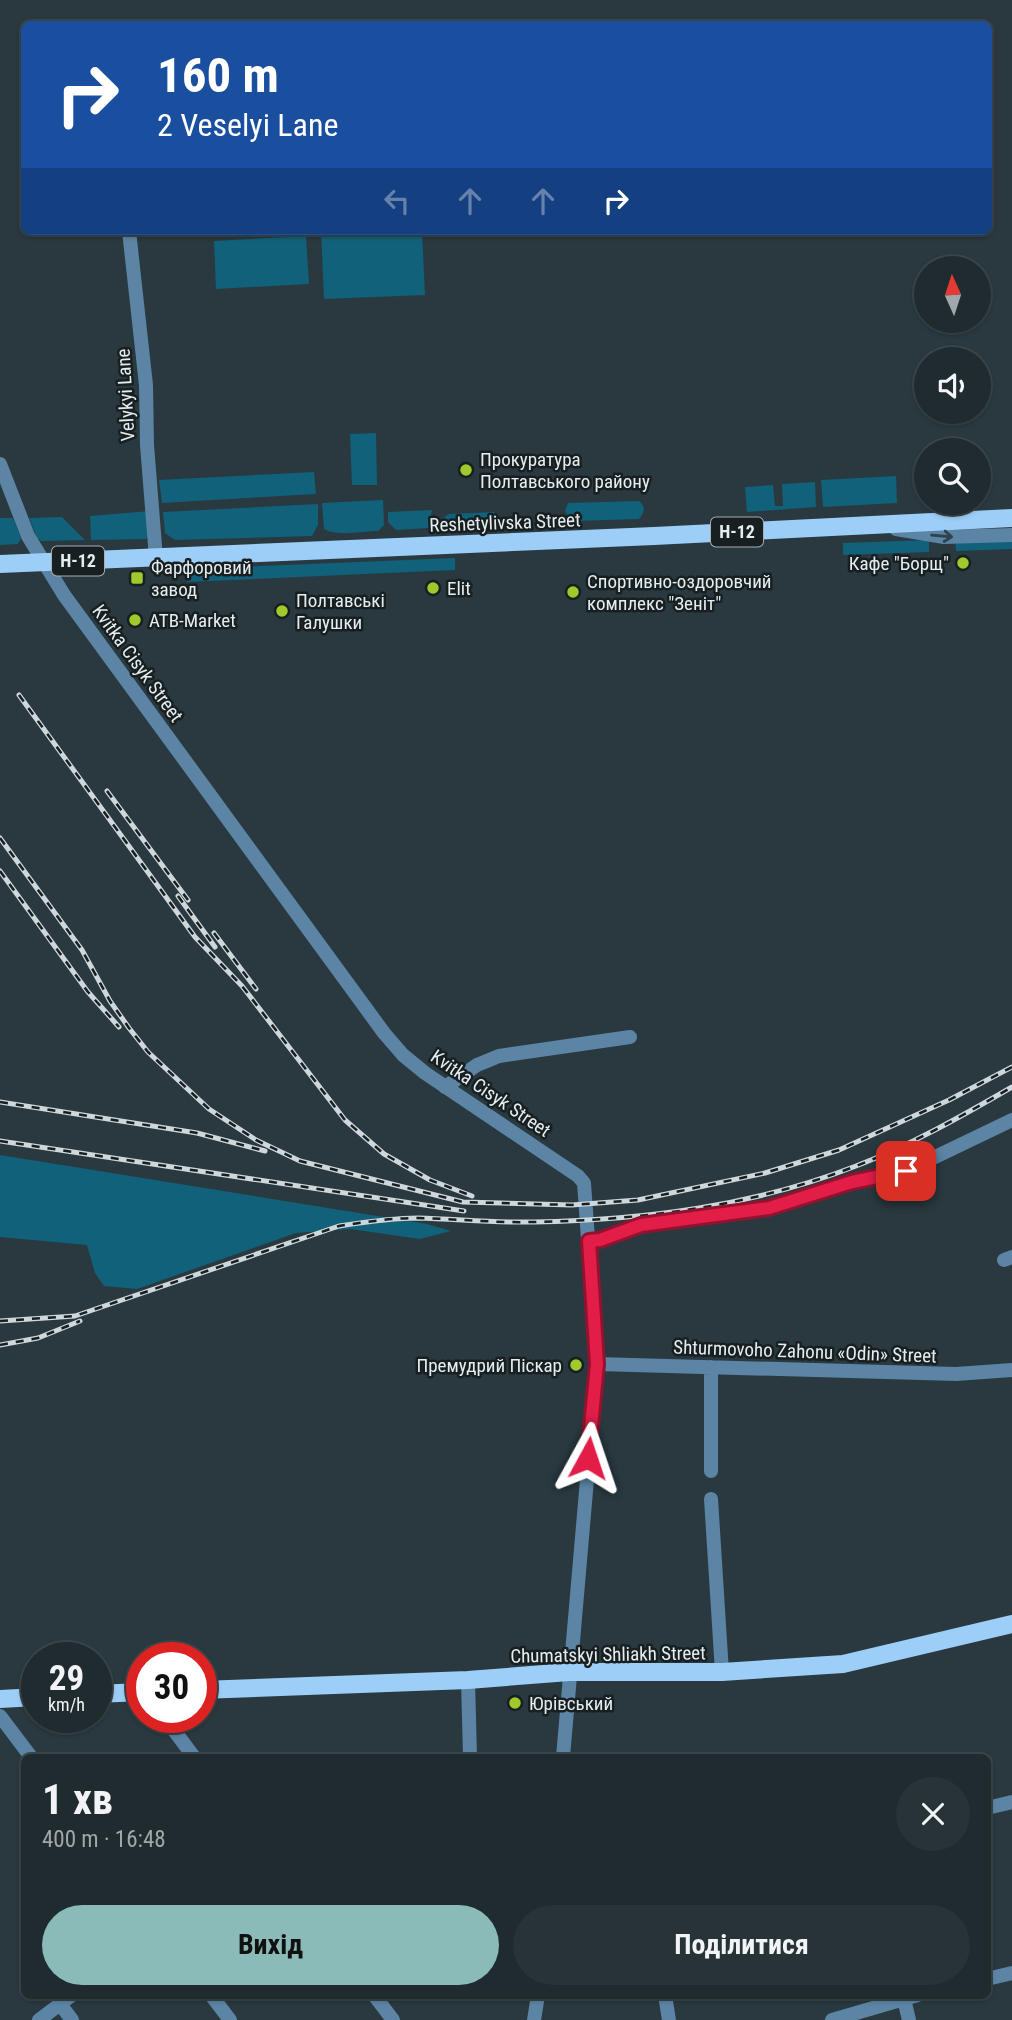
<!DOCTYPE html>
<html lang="uk">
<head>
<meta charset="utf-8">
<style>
	:root { --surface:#1f2b2f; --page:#273337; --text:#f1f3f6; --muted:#a1a7aa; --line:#3c474b; --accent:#8bbbb9 }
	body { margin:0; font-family:"Roboto Condensed",sans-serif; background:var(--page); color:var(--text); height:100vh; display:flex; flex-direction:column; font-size:26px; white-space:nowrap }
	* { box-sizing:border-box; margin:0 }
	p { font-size:23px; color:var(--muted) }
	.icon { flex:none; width:38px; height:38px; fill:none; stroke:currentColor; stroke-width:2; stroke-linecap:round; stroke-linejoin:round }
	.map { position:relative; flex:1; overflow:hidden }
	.side { position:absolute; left:21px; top:1754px; width:970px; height:245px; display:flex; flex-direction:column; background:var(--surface); border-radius:10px; box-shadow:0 2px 5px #0004,0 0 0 2px var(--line) }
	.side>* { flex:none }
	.top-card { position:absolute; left:21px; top:21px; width:971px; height:214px; border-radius:10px; box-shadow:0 2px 5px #0004,0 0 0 2px var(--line); background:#1a4fa0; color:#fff; overflow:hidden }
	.needle { width:46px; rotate:357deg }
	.buttons { position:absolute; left:914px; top:256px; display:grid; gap:14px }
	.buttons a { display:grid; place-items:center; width:77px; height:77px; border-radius:50%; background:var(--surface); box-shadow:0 2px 5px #0004,0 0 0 2px var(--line); font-size:35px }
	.speed { position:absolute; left:21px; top:1642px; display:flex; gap:14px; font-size:35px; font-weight:700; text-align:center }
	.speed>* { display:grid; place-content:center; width:91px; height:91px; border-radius:50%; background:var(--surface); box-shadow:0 2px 5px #0004,0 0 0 2px var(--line); line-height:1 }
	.speed small { font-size:18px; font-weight:400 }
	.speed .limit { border:10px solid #d22; background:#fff; color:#111 }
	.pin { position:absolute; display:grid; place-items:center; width:60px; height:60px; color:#fff; margin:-30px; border-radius:14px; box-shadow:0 4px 10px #0006 }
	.me { position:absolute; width:77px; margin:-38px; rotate:5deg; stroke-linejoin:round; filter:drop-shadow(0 0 5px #0008) }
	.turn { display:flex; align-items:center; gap:24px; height:147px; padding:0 21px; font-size:32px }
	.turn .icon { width:91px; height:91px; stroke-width:2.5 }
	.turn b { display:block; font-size:49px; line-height:60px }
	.lanes { display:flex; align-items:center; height:66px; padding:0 21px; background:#0003; justify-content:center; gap:35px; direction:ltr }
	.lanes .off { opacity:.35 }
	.round { display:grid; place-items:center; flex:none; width:74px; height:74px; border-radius:37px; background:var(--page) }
	.summary { display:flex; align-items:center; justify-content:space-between; height:119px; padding:0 21px }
	h1 { font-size:42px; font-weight:700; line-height:52px }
	.cta { display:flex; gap:14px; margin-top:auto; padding:14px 21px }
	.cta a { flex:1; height:80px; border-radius:42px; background:var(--accent); color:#111; font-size:28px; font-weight:700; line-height:80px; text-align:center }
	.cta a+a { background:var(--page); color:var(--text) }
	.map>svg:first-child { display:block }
	.green { fill:#106179 }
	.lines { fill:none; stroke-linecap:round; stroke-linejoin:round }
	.minor { stroke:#5b84a5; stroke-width:14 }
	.major { stroke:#9dcef7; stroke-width:18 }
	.rail-casing { stroke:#ced8dc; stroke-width:5 }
	.rail { stroke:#181f21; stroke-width:2.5; stroke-dasharray:8; stroke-linecap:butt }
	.oneway { stroke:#2f424f }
	.route-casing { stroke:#92132f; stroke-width:18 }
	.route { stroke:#e11d48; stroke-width:12 }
	.poi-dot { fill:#a0c92b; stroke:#181f21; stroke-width:2.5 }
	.labels { text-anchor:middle; stroke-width:5; stroke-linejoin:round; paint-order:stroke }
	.shield { fill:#181f21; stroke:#a7afb3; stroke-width:2 }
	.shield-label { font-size:18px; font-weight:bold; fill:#e4edf1 }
	.street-label { font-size:19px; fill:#e4edf1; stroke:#181f21 }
	.poi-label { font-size:19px; fill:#e4edf1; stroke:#181f21; text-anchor:start }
</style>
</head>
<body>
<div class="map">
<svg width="1012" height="2020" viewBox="0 0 1012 2020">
	<rect width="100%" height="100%" fill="#29393f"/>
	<path class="green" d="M321,231H422L425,295L324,299Z
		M306,236L309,284L216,289L214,241Z
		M376,433L377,485H352L350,434Z
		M314,472L316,494L162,503L159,480Z
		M896,476L897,503L823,507L821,480Z
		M815,482L816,507L747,512L745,487L773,485L775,506H783L782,484Z
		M383,500L384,525L378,531C362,531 338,537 324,529L322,503Z
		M639,501C646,507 645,512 639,519L576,521L571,520L565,511L568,503Z
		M318,504V525L312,536L175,540L165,533L163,512Z
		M432,510L429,528L396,530L388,522V512Z
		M150,511V535L146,539L91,540L90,516Z
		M494,512L499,518L497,524L493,526L449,528L443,518L449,514Z
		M62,517L85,540L41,541L37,538L29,518Z
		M0,518H13L21,538L18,544L0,545Z
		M1012,538V549L956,551L955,540Z
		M929,540V552L843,555V543Z
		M455,558V570L187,582L186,569Z
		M0,1155L427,1224L451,1231L420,1239L350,1229L296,1233L137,1289L104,1286L95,1273L87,1245L0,1237Z"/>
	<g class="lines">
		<path class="minor" d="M129,231L146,385L147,445L156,558
			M0,464L28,536L64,595L384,1033L403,1055L425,1073L578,1176L584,1183L597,1364L563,1757
			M896,529L944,537L1012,535
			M445,1087L477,1065L499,1056L630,1037
			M589,1241L600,1240L641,1225L769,1208L852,1182L906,1171L1012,1120
			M1004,1260L1012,1257
			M597,1364L956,1374L1012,1370
			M711,1471V1367
			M711,1499L722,1672
			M468,1680L470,1757
			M0,1716L31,1757
			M164,1717L194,1757
			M987,1808L1012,1802
			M987,1979L1012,1973
			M211,1995L230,2020
			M374,1995L393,2020
			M665,1995L669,2020
			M903,1995L909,2020
			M60,2004L72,2020
			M39,2020L72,1995
			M534,2020L538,1995
			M832,2020L918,1995"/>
		<path class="major" d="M0,564L654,536L1012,518
			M201,1690L468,1680L569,1672H722L843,1664L1012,1624
			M96,1694L142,1692
			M0,1699L37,1697"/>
		<defs>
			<path id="rail" d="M19,695L195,937L242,986L345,1120L384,1154L430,1180L472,1196
				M107,791L188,900
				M0,838L82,950L110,1001L129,1028L148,1052L209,1109L256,1140L300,1161L463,1202L572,1205L638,1200L765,1173L839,1150L949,1100L1012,1067
				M0,871L88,992L119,1027
				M178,896L215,947
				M214,933L256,989
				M0,1102L197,1133L265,1151
				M0,1141L464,1211
				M0,1321L75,1316L339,1226C365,1222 391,1218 418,1218C457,1219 496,1223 534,1222C644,1220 753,1206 856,1166C911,1145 962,1116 1012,1087
				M0,1345L38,1338L80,1321"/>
		</defs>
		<use href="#rail" class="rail-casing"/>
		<use href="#rail" class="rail"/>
	</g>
	<defs><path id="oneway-shaft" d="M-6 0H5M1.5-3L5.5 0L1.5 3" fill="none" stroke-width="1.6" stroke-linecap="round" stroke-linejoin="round" transform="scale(1.75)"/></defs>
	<use class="oneway" href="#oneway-shaft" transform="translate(942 536) rotate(5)"/>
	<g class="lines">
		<defs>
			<path id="route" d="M588,1458L597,1364L589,1241L600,1240L641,1225L769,1208L852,1182L906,1171"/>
		</defs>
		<use href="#route" class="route-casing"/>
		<use href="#route" class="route"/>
	</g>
	<g class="poi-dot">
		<circle cx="466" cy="470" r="7"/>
		<circle cx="963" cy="563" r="7"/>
		<rect x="130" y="571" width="14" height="14" rx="3.5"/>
		<circle cx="433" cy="588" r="7"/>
		<circle cx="573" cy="592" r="7"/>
		<circle cx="282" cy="611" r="7"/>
		<circle cx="135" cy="620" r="7"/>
		<circle cx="576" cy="1365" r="7"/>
		<circle cx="515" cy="1703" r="7"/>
	</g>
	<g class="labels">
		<g class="shield">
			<rect x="711" y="517.5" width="52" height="29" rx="5"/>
			<rect x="52" y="546.5" width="52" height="29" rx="5"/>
		</g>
		<g class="shield-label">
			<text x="737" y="538">Н-12</text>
			<text x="78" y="567">Н-12</text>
		</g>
		<g class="street-label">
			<text transform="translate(125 395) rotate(-93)" y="7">Velykyi Lane</text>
			<text transform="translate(505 522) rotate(-2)" y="7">Reshetylivska Street</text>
			<text transform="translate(138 663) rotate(54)" y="7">Kvitka Cisyk Street</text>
			<text transform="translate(491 1093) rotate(34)" y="7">Kvitka Cisyk Street</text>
			<text transform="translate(805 1351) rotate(2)" y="7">Shturmovoho Zahonu «Odin» Street</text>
			<text transform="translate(608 1654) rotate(-1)" y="7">Chumatskyi Shliakh Street</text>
		</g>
		<g class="poi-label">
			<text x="480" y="466">Прокуратура<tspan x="480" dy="22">Полтавського району</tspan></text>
			<text x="949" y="570" text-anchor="end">Кафе "Борщ"</text>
			<text x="151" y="574">Фарфоровий<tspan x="151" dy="22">завод</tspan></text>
			<text x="587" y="588">Спортивно-оздоровчий<tspan x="587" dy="22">комплекс "Зеніт"</tspan></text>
			<text x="447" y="595">Elit</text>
			<text x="296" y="607">Полтавські<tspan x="296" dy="22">Галушки</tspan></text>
			<text x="149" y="627">ATB-Market</text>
			<text x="562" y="1372" text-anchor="end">Премудрий Піскар</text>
			<text x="529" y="1710">Юрівський</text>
		</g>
	</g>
</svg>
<div class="buttons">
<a><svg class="needle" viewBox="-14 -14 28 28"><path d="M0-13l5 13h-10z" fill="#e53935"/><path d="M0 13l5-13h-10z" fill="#a1a7aa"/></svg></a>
<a><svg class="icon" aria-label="sound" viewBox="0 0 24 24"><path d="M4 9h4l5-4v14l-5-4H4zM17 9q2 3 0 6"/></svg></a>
<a><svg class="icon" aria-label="search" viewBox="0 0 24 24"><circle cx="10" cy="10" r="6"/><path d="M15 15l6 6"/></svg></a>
</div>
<div class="speed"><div>29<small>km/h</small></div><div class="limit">30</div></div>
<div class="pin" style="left:906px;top:1171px;background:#d93025"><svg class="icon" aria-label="arrive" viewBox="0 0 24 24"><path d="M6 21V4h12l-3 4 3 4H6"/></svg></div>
<svg class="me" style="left:588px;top:1458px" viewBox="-20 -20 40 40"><path d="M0-17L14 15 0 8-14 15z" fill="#e11d48" stroke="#fff" stroke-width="4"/></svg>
<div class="top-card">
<div class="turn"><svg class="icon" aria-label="right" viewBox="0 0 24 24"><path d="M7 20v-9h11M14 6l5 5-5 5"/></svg><div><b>160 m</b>2 Veselyi Lane</div></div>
<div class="lanes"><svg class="icon off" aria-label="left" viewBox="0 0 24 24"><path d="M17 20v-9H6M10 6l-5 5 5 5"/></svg><svg class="icon off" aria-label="ahead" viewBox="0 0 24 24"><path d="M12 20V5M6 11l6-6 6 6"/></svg><svg class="icon off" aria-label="ahead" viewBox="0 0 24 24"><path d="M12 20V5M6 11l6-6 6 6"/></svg><svg class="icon" aria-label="right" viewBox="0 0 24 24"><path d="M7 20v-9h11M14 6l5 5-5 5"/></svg></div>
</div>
<section class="side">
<div class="summary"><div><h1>1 хв</h1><p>400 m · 16:48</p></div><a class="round"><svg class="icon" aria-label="close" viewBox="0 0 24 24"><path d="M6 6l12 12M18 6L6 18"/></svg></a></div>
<div class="cta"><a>Вихід</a><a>Поділитися</a></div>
</section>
</div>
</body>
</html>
